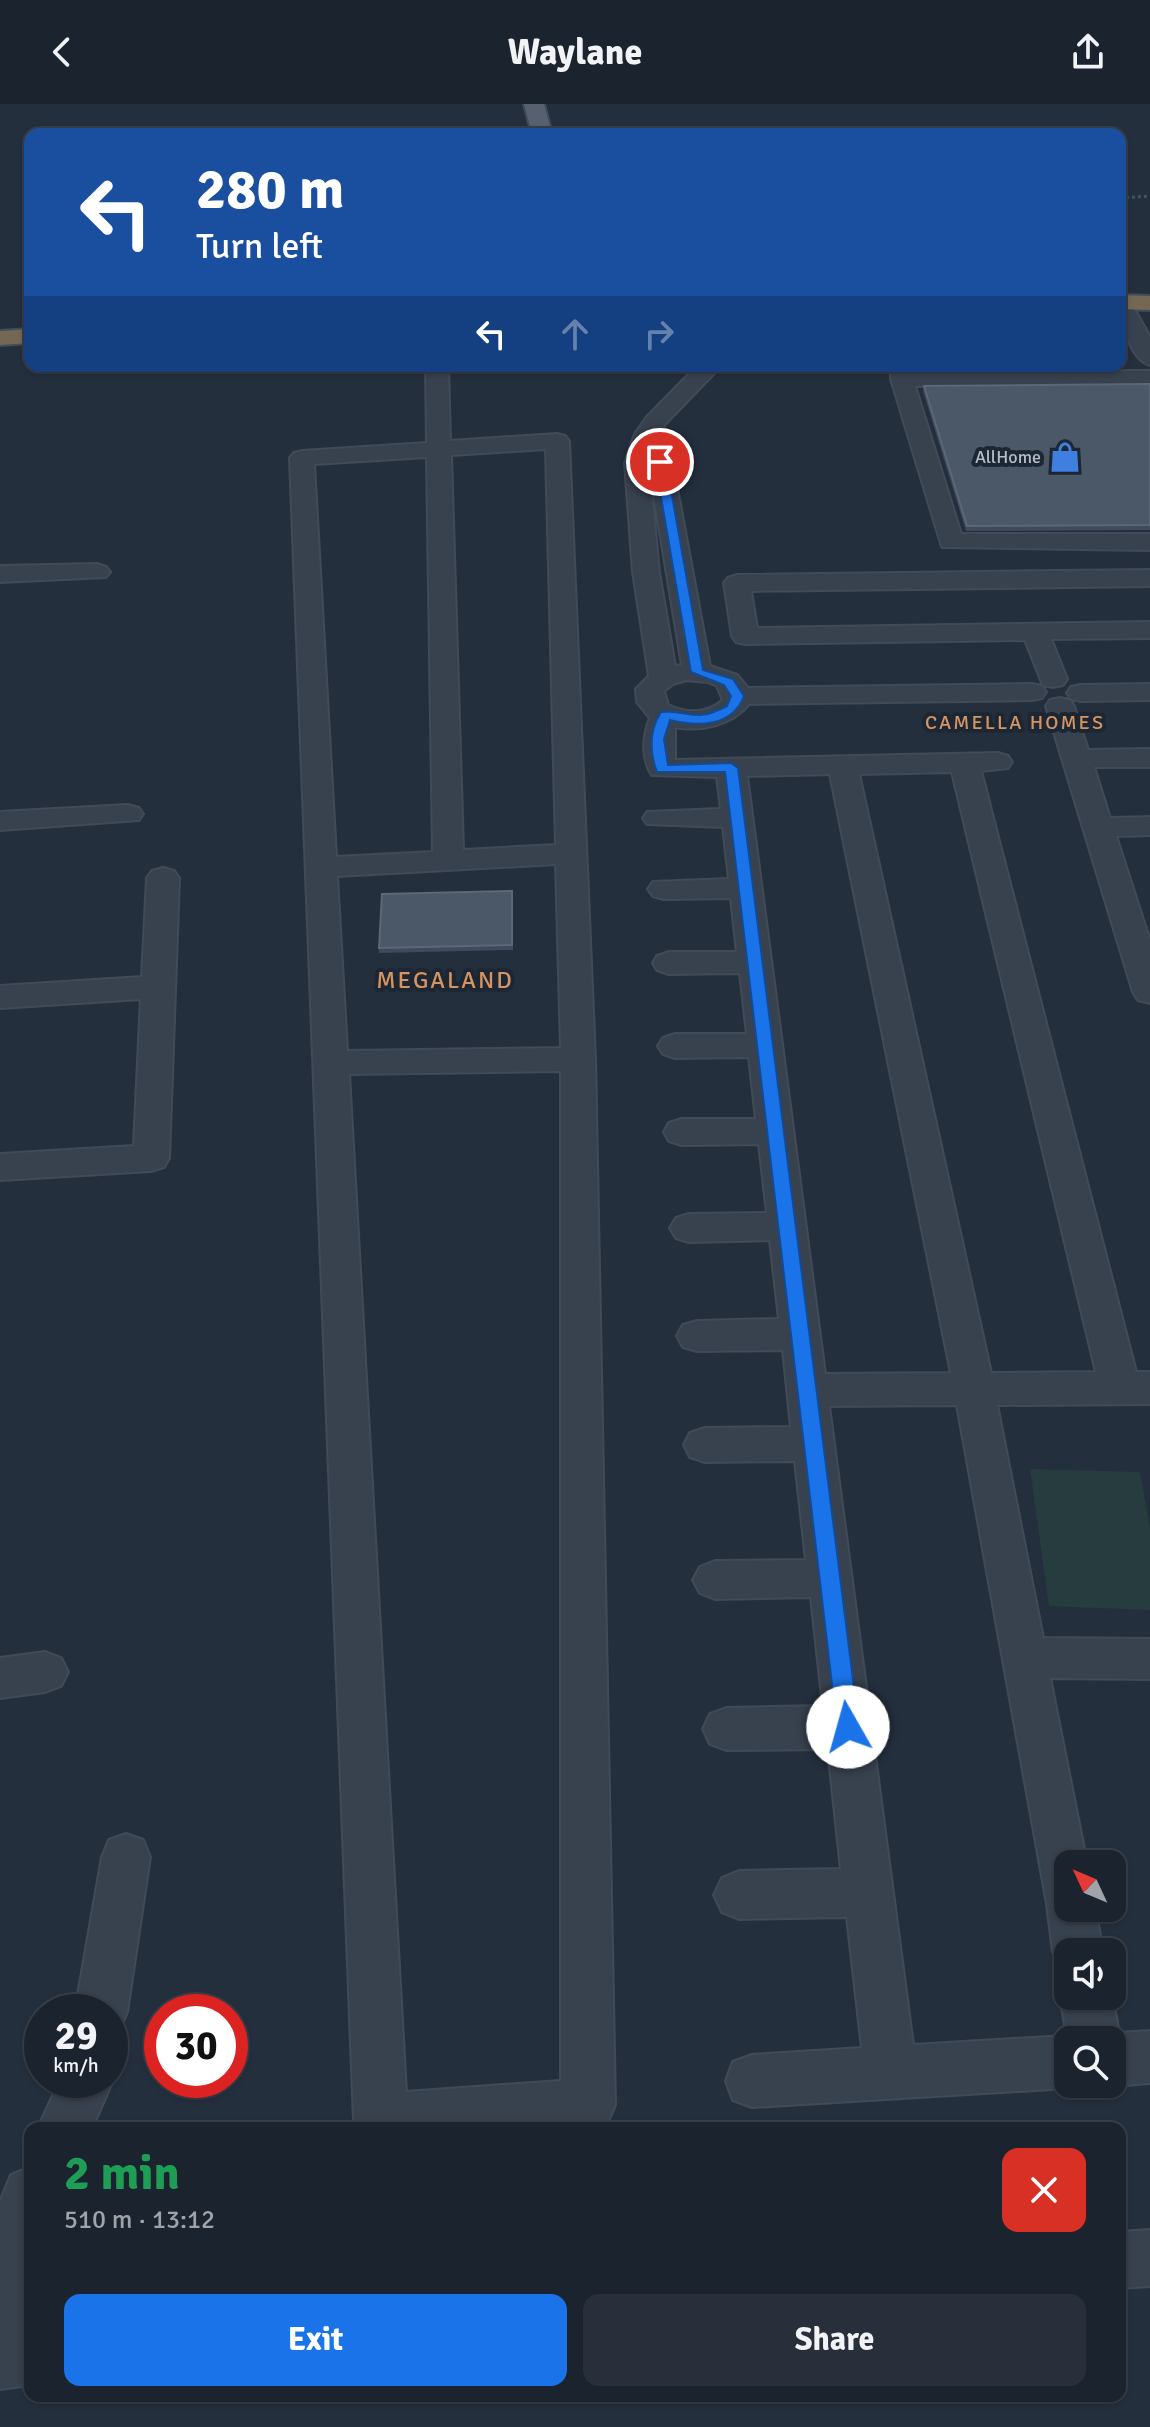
<!DOCTYPE html>
<html lang="en">
<head>
<meta charset="utf-8">
<style>
	:root { --surface:#1b232e; --page:#282f3a; --text:#f1f3f6; --muted:#a0a4aa; --line:#39404a; --accent:#1a73e8 }
	body { margin:0; font-family:Signika,sans-serif; background:var(--page); color:var(--text); height:100vh; display:flex; flex-direction:column; font-size:30px; white-space:nowrap }
	* { box-sizing:border-box; margin:0 }
	p { font-size:26px; color:var(--muted) }
	.icon { flex:none; width:44px; height:44px; fill:none; stroke:currentColor; stroke-width:2; stroke-linecap:round; stroke-linejoin:round }
	.map { position:relative; flex:1; overflow:hidden }
	.panel { position:absolute; left:24px; top:2018px; width:1102px; height:280px; display:flex; flex-direction:column; background:var(--surface); border-radius:16px; box-shadow:0 2px 6px #0004,0 0 0 2px var(--line) }
	.panel>* { flex:none }
	.guide { position:absolute; left:24px; top:24px; width:1102px; height:244px; border-radius:16px; box-shadow:0 2px 6px #0004,0 0 0 2px var(--line); background:#1a4fa0; color:#fff; overflow:hidden }
	.needle { width:52px; rotate:314deg }
	.buttons { position:absolute; left:1054px; top:1746px; display:grid; gap:16px }
	.buttons a { display:grid; place-items:center; width:72px; height:72px; border-radius:16px; background:var(--surface); box-shadow:0 2px 6px #0004,0 0 0 2px var(--line); font-size:40px }
	.speed { position:absolute; left:24px; top:1890px; display:flex; gap:16px; font-size:40px; font-weight:700; text-align:center }
	.speed>* { display:grid; place-content:center; width:104px; height:104px; border-radius:50%; background:var(--surface); box-shadow:0 2px 6px #0004,0 0 0 2px var(--line); line-height:1 }
	.speed small { font-size:20px; font-weight:400 }
	.speed .limit { border:12px solid #d22; background:#fff; color:#111 }
	.pin { position:absolute; display:grid; place-items:center; width:68px; height:68px; color:#fff; margin:-34px; border:4px solid #fff; border-radius:50%; box-shadow:0 2px 8px #0007 }
	.me { position:absolute; width:88px; margin:-44px; rotate:353deg; stroke-linejoin:round; filter:drop-shadow(0 0 6px #0008) }
	.turn { display:flex; align-items:center; gap:28px; height:168px; padding:0 40px; font-size:36px }
	.turn .icon { width:104px; height:104px; stroke-width:2.5 }
	.turn b { display:block; font-size:56px; line-height:68px }
	.lanes { display:flex; align-items:center; height:76px; padding:0 40px; background:#0003; justify-content:center; gap:40px; direction:ltr }
	.lanes .off { opacity:.35 }
	.round { display:grid; place-items:center; flex:none; width:84px; height:84px; border-radius:16px; background:var(--page) }
	.overview { display:flex; align-items:center; justify-content:space-between; height:136px; padding:0 40px }
	h1 { font-size:48px; font-weight:700; line-height:60px; color:#1e9e55 }
	.cta { display:flex; gap:16px; margin-top:auto; padding:16px 40px }
	.cta a { flex:1; height:92px; border-radius:16px; background:var(--accent); color:#fff; font-size:32px; font-weight:700; line-height:92px; text-align:center }
	.cta a+a { background:var(--page); color:var(--text) }
	header { display:flex; justify-content:space-between; align-items:center; height:104px; padding:0 40px; background:var(--surface); font-size:36px; font-weight:700 }
	.map>svg:first-child { display:block }
	.green { fill:#263c3f }
	.lines { fill:none; stroke-linecap:round; stroke-linejoin:round }
	.minor-casing { stroke:#414a57; stroke-width:4 }
	.major-casing { stroke:#414a57; stroke-width:4 }
	.highway-casing { stroke:#434c59; stroke-width:4 }
	.path { stroke:#3f5557; stroke-width:3; stroke-dasharray:3 3; stroke-linecap:butt }
	.minor { fill:#38414e; fill-rule:evenodd }
	.major { fill:#56606e; fill-rule:evenodd }
	.highway { fill:#746855; fill-rule:evenodd }
	.wall { fill:#3f4b5c }
	.building { fill:#4b5868; stroke:#5c6777; stroke-width:2 }
	.route { fill:#1a73e8; stroke:#114b97; stroke-width:2 }
	.labels { text-anchor:middle; stroke-width:8; stroke-linejoin:round; paint-order:stroke }
	.far-poi-label { font-size:18px; fill:#b4bcc9; stroke:#1d2633; text-anchor:end }
	.far-neighbourhood-label { font-size:20px; letter-spacing:2px; fill:#d59563; stroke:#1d2633 }
	.neighbourhood-label { font-size:24px; letter-spacing:2px; fill:#d59563; stroke:#1d2633 }
</style>
</head>
<body>
<header><svg class="icon" aria-label="back" viewBox="0 0 24 24"><path d="M15 5l-7 7 7 7"/></svg>Waylane<svg class="icon" aria-label="share" viewBox="0 0 24 24"><path d="M12 15V3M7 8l5-5 5 5M5 13v7h14v-7"/></svg></header>
<div class="map">
<svg width="1150" height="2323" viewBox="0 0 1150 2323">
	<rect width="100%" height="100%" fill="#242f3e"/>
	<path class="green" d="M1030,1365L1140,1368L1150,1424V1506L1049,1502Z"/>
	<g class="lines">
		<defs>
			<path id="minor" d="M1120,192L1128,194L1150,233V261C1128,255 1120,211 1120,192Z
				M426,262H448L450,337L557,330L565,332L569,337L595,955L615,2001L607,2020L597,2024H357L354,2017L290,354L294,349L302,347L427,339ZM546,345L556,741L463,746L451,351ZM427,353L433,748L336,753L314,360ZM556,760L561,944L347,947L337,772ZM561,967V1977L406,1988L349,970Z
				M697,262H721L664,321L650,355L660,350L668,352L672,357L710,562L737,571L748,584L1032,580L1042,582L1046,588L1042,594L1032,596L749,600C732,621 701,628 675,623V656L998,649L1008,652L1012,658L1008,664L981,667L1136,1268H1150V1300L997,1301L1043,1534L1150,1535V1575L1050,1574L1087,1760H1068V1804H1095L1103,1848H1068V1869L1060,1866L1053,1848L1047,1800L957,1301L829,1302L913,1941L1067,1932L1060,1892L1068,1874V1892H1112L1119,1929L1150,1927V1979L1112,1982L1107,1980H1112V1936H1068V1980H1078L1068,1984L752,2003L733,1996L726,1977L733,1958L752,1951L862,1944L847,1813L739,1815L722,1808L714,1791L722,1774L739,1767L841,1765L828,1645L726,1646L710,1640L703,1625L710,1610L726,1604L823,1602L811,1493L715,1495L700,1489L693,1476L700,1463L715,1457L806,1456L795,1357L705,1358L690,1353L684,1341L690,1329L705,1324L791,1323L783,1246L697,1247L683,1243L677,1232L683,1221L697,1217L779,1215L770,1136L689,1138L676,1134L670,1124L676,1114L689,1110L767,1109L759,1040L682,1041L669,1037L664,1028L669,1019L682,1015H756L749,953L675,954L663,950L658,942L663,934L675,930H747L740,869L669,870L657,866L653,859L657,852L669,848H737L731,794L664,795L653,792L648,785L653,778L729,775L723,723L647,720L643,714L647,708L721,705L717,673L652,671C641,655 643,631 650,614L637,598L636,585L649,572L633,468L625,359L635,330L647,313ZM649,362L682,561L675,562L659,468ZM686,576L708,578L717,582L723,596C707,610 687,610 668,601L664,587L673,580ZM952,668L1096,1268L991,1269L859,670ZM830,670L951,1269L825,1270L747,672Z
				M891,262H913V268L1150,267V281L915,282L961,430H1150V446L942,443L891,275Z
				M97,460L106,463L110,468L106,473L0,478V462Z
				M1150,466V482L751,487L757,524L1150,518V534L1051,535L1067,575L1063,581L1053,583L1043,581L1025,536L745,540L736,538L732,532L724,479L728,474L737,471Z
				M1150,580V596L1081,597L1071,595L1067,589L1071,583L1081,581Z
				M1060,594L1070,596L1074,602L1088,646L1150,645V663H1094L1110,714L1150,713V731L1116,732L1150,837V899L1138,896L1133,888L1046,602L1050,596Z
				M128,701L139,704L143,710L139,716L0,726V708Z
				M163,764L174,767L179,774L169,1054L164,1063L151,1067L0,1076V1050L134,1042L141,895L0,904V882L142,873L147,774L152,767Z
				M45,1548L61,1554L68,1568L61,1582L45,1588L0,1594V1554Z
				M126,1730L143,1736L150,1753L127,1908L119,1926L110,1930V1908H75L102,1753L109,1736Z
				M110,1968L113,1976L92,2024H38L60,1976H110Z
				M30,2063V2205L25,2224L30,2223V2281L0,2285V2098L11,2071Z
				M1150,2126V2182L1120,2184V2128Z"/>
			<path id="major" d="M524,0H544L552,30H532Z"/>
			<path id="highway" d="M1120,191L1150,192V206L1120,205Z
				M30,225V239L0,241V227Z"/>
		</defs>
		<use href="#minor" class="minor-casing"/>
		<use href="#major" class="major-casing"/>
		<use href="#highway" class="highway-casing"/>
		<path class="path" d="M1120,94L1150,92"/>
		<use href="#minor" class="minor"/>
		<use href="#major" class="major"/>
		<use href="#highway" class="highway"/>
	</g>
	<path class="wall" d="M1150,280V426L966,427L923,287L924,282Z
		M512,787L513,846L379,849V844Z"/>
	<path class="building" d="M1150,280V421L967,422L924,282Z
		M512,787V841L379,844L382,790Z"/>
	<path class="route" d="M660,355L666,358L703,566L733,575L744,592C732,623 698,623 670,616L664,635L668,661L731,659L738,664L859,1623L856,1630L848,1633L840,1630L837,1623L725,668H657C649,647 649,627 661,608C689,605 693,620 727,602L731,592L724,581L691,568L655,358Z"/>
	<defs>
		<symbol id="shop-bare" viewBox="-9 -9 18 18"><path d="M-5-2.5h2.3a2.7 3.5 0 0 1 5.4 0H5L5.5 6h-11ZM-1.5-2.5h3a1.5 2.3 0 0 0-3 0Z" fill="#3f7fe0" stroke="#1d2633" stroke-width="2.5" paint-order="stroke"/></symbol>
	</defs>
	<g fill-rule="evenodd">
		<use href="#shop-bare" x="1043" y="331" width="44" height="44"/>
	</g>
	<g class="labels">
		<g class="far-poi-label">
			<text x="1041" y="359">AllHome</text>
		</g>
		<g class="far-neighbourhood-label">
			<text x="1015" y="625">CAMELLA HOMES</text>
		</g>
		<g class="neighbourhood-label">
			<text x="445" y="884">MEGALAND</text>
		</g>
	</g>
</svg>
<div class="buttons">
<a><svg class="needle" viewBox="-14 -14 28 28"><path d="M0-13l5 13h-10z" fill="#e53935"/><path d="M0 13l5-13h-10z" fill="#a0a4aa"/></svg></a>
<a><svg class="icon" aria-label="sound" viewBox="0 0 24 24"><path d="M4 9h4l5-4v14l-5-4H4zM17 9q2 3 0 6"/></svg></a>
<a><svg class="icon" aria-label="search" viewBox="0 0 24 24"><circle cx="10" cy="10" r="6"/><path d="M15 15l6 6"/></svg></a>
</div>
<div class="speed"><div>29<small>km/h</small></div><div class="limit">30</div></div>
<div class="pin" style="left:660px;top:358px;background:#d93025"><svg class="icon" aria-label="arrive" viewBox="0 0 24 24"><path d="M6 21V4h12l-3 4 3 4H6"/></svg></div>
<svg class="me" style="left:848px;top:1623px" viewBox="-20 -20 40 40"><circle r="19" fill="#fff"/><path d="M0-13L10 11 0 6-10 11z" fill="#1a73e8"/></svg>
<div class="guide">
<div class="turn"><svg class="icon" aria-label="left" viewBox="0 0 24 24"><path d="M17 20v-9H6M10 6l-5 5 5 5"/></svg><div><b>280 m</b>Turn left</div></div>
<div class="lanes"><svg class="icon" aria-label="left" viewBox="0 0 24 24"><path d="M17 20v-9H6M10 6l-5 5 5 5"/></svg><svg class="icon off" aria-label="ahead" viewBox="0 0 24 24"><path d="M12 20V5M6 11l6-6 6 6"/></svg><svg class="icon off" aria-label="right" viewBox="0 0 24 24"><path d="M7 20v-9h11M14 6l5 5-5 5"/></svg></div>
</div>
<section class="panel">
<div class="overview"><div><h1>2 min</h1><p>510 m · 13:12</p></div><a class="round" style="background:#d93025;color:#fff"><svg class="icon" aria-label="close" viewBox="0 0 24 24"><path d="M6 6l12 12M18 6L6 18"/></svg></a></div>
<div class="cta"><a>Exit</a><a>Share</a></div>
</section>
</div>
</body>
</html>
